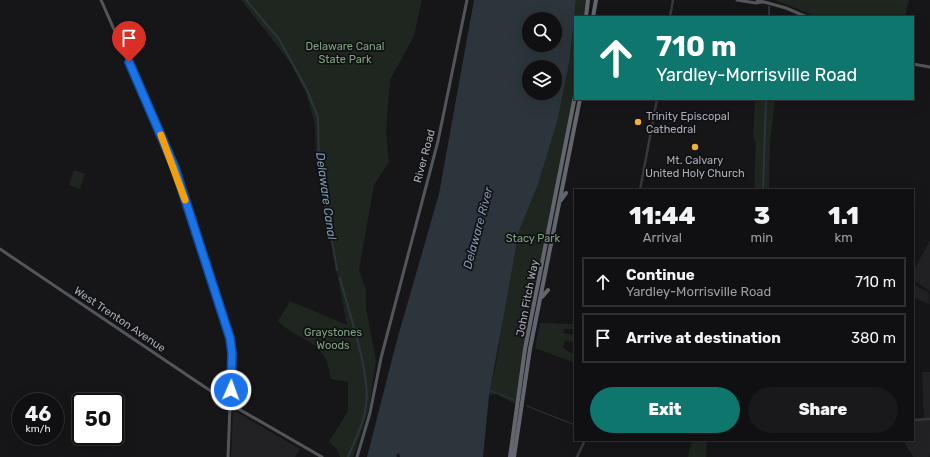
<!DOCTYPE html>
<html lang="en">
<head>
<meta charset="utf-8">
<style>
	:root { --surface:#101012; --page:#19191b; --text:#f1f3f6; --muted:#9c9d9f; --line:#303032; --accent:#0f766e }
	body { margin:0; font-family:Rubik,sans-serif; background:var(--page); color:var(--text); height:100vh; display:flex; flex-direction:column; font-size:15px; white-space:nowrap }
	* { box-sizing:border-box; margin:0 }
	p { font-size:13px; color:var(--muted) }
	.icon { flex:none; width:22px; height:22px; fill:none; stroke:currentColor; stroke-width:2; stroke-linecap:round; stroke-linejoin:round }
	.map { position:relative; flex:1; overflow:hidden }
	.details { position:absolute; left:574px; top:189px; width:340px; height:252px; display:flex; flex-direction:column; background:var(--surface); border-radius:0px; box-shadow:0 4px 16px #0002,0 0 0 1px var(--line) }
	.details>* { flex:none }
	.top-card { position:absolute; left:574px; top:16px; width:340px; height:84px; border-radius:0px; box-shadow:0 4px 16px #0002,0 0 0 1px var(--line); background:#0f766e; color:#fff; overflow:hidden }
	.tools { position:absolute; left:522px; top:12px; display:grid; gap:8px }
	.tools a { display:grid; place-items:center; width:40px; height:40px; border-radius:50%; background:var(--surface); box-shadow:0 4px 16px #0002,0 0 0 1px var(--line); font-size:20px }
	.speed { position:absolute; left:12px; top:393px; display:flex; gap:8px; font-size:20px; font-weight:700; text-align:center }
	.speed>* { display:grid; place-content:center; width:52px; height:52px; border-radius:50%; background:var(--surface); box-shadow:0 4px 16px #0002,0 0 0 1px var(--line); line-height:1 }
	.speed small { font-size:10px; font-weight:400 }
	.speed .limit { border:2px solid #111; border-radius:6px; background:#fff; color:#111 }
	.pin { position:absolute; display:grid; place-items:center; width:34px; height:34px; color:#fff; margin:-41px -17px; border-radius:50% 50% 50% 0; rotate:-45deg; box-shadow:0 0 4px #0007 }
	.pin .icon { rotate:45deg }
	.me { position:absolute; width:44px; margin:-22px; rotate:2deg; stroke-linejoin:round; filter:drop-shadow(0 0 3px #0008) }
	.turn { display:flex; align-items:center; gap:14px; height:84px; padding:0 16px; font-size:18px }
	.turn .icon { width:52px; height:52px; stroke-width:2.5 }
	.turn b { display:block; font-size:28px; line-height:34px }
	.eta { display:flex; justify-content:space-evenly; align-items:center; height:68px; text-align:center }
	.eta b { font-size:24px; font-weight:800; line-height:28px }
	.cta { display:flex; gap:8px; margin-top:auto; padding:8px 16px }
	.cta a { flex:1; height:46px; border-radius:24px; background:var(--accent); color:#fff; font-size:16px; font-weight:800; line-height:46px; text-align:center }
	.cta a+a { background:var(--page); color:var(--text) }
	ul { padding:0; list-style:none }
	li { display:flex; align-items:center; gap:12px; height:50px; margin:0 8px 6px; padding:0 8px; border:2px solid var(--line); border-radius:0px }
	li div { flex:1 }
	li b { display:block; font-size:15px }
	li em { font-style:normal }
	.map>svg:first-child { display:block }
	.built { fill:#222225 }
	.green { fill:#1e261f }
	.water { fill:#2c353c; fill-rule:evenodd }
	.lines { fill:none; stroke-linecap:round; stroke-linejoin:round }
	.stream { stroke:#2c353c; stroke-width:1 }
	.canal { stroke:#2c353c; stroke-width:2 }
	.minor { stroke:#37383d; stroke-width:2.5 }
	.major { stroke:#53555c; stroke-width:3 }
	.highway { stroke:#63666e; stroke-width:4 }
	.route-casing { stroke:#114b97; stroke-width:10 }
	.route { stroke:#1a73e8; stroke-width:7 }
	.slow { stroke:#f59e0b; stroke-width:7 }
	.poi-dot { fill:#f2b134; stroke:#111113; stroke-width:1.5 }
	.labels { text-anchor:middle; stroke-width:3.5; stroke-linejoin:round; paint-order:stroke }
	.park-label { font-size:11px; fill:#7fa381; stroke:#111113 }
	.poi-label { font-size:11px; fill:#a8adb8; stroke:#111113; text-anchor:start }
	.street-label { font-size:11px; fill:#a8adb8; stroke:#111113 }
	.water-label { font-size:12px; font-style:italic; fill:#7f9bb3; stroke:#111113 }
</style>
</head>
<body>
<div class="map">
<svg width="930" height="457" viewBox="0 0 930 457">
	<rect width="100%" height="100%" fill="#161618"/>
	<path class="built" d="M930,240V291L913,280V272Z
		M913,284L929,293V304L913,297Z
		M922,372H930V452L929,457H913L903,440H913V420L924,419Z
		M233,410L300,449L295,457H231Z"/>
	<path class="green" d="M241,0H422L414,36L390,80L386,131L389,162L374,185L359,270L366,290V309L376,360L369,409L353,457H340L337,449L329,442L348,411V382L331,379C325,337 303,345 278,321L290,301L347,325L321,190L316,157L315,124L306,93L290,62Z
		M576,0H589L587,17H575V96L525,349L517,405L496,394L488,396L496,365L503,316L519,231L537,187L570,58Z
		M775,0H909L905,17H817Z
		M755,99H775L770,143L769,190H754L756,143L753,138Z
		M74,170L85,174L80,189L69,185Z
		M540,323L575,324V329H564V333L575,335L574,342L565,341L563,348L575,355L573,362L535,348Z
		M692,440H707L706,457H688Z"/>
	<path class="water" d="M474,0H576L570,58L557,122L537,187L519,231L489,396L483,457H400L399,453L396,455L397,457H367L397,340L439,194ZM529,19H555V45H529ZM529,67H555V93H529Z"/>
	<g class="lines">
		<path class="stream" d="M489,390L514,400
			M527,406L575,425"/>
		<path class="canal" d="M246,0L279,39L307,90L318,117L319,164L337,270
			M769,7V17
			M763,190L766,99
			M340,278C348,310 371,374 366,405C364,423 355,440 348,457"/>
		<path class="minor" d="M670,17L673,0
			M640,190L657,99
			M913,420L930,419
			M577,457L585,440"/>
		<path class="major" d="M101,0L175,168L230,338L232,353L228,457
			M737,0L756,3L762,2
			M757,0L786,8L807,17
			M913,64L930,67
			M0,249L230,404L322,457
			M357,457L370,413L381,358L438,141L467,0"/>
		<path class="highway" d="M586,17L588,0
			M593,17L596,0
			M561,200L566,193
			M542,297L548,290
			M510,457L525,349L575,96
			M514,457L530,349L580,99"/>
	</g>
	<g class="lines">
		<defs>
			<path id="route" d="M129,62L175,168L230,338L232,353L231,390"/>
		</defs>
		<use href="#route" class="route-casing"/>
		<use href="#route" class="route"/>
		<path class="slow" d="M161,135L185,200"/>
	</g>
	<g class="poi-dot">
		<circle cx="638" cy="122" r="4"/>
		<circle cx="695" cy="147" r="4"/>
	</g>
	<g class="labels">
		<g class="park-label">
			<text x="345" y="50">Delaware Canal<tspan x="345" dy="13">State Park</tspan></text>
			<text x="533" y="242">Stacy Park</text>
			<text x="333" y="336">Graystones<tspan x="333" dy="13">Woods</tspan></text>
		</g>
		<g class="poi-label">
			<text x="646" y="120">Trinity Episcopal<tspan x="646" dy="13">Cathedral</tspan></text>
			<text x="695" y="164" text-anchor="middle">Mt. Calvary<tspan x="695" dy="13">United Holy Church</tspan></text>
		</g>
		<g class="street-label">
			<text transform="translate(424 156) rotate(-75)" y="4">River Road</text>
			<text transform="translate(527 298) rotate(-79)" y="4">John Fitch Way</text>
			<text transform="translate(120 319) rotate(34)" y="4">West Trenton Avenue</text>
		</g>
		<g class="water-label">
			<text transform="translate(326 196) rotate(82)" y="4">Delaware Canal</text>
			<text transform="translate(478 228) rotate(-75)" y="4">Delaware River</text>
		</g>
	</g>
</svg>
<div class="tools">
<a><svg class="icon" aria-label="search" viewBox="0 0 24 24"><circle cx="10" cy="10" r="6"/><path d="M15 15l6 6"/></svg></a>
<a><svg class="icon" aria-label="layers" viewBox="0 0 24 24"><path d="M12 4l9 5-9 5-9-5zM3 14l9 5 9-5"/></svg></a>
</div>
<div class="speed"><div>46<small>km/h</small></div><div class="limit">50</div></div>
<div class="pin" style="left:129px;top:62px;background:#d93025"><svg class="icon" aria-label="arrive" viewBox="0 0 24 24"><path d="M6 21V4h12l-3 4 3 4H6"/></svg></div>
<svg class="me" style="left:231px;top:390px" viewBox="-20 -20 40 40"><circle r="17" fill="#1a73e8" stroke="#fff" stroke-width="3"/><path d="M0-11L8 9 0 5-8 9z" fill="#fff"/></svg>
<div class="top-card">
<div class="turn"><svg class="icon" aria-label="ahead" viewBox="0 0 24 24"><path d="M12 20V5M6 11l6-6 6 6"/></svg><div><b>710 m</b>Yardley-Morrisville Road</div></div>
</div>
<section class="details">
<div class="eta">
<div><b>11:44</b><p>Arrival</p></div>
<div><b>3</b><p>min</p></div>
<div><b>1.1</b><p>km</p></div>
</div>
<ul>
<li><svg class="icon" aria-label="ahead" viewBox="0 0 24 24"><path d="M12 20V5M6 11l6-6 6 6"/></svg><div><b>Continue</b><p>Yardley-Morrisville Road</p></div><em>710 m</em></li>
<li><svg class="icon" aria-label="arrive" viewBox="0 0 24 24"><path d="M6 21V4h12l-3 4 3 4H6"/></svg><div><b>Arrive at destination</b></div><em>380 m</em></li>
</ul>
<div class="cta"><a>Exit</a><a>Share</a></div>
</section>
</div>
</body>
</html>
